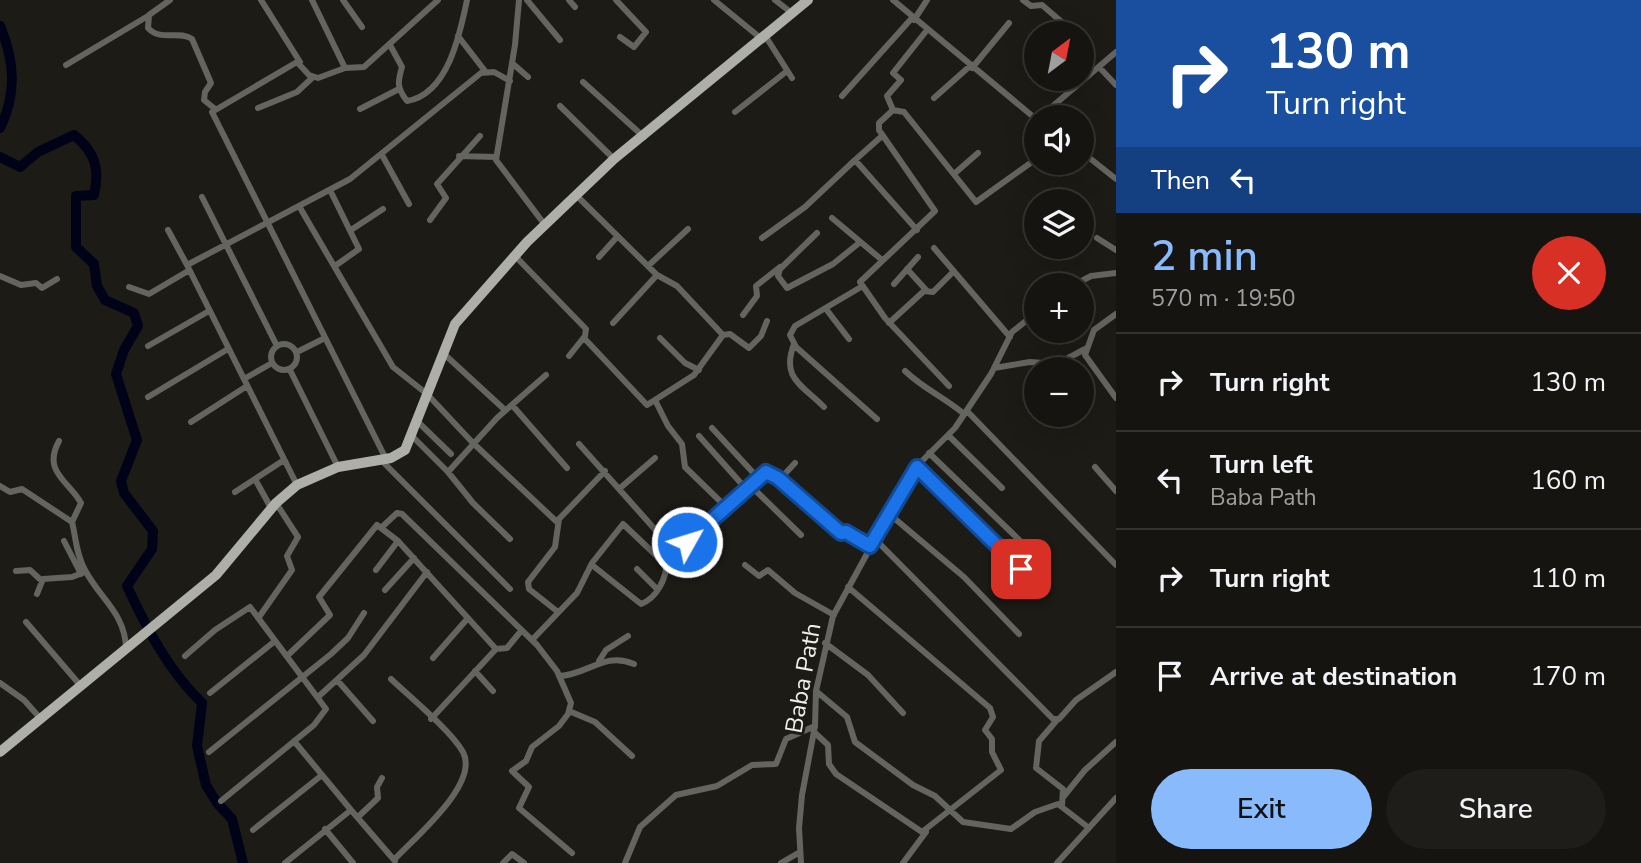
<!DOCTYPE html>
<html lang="en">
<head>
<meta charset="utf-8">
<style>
	:root { --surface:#151410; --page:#1e1d19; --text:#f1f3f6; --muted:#9d9e9f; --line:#343330; --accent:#88bafc }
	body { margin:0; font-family:"Nunito Sans",sans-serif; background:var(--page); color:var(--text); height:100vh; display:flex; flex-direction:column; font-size:26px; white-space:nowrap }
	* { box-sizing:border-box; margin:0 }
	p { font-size:23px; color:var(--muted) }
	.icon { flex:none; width:38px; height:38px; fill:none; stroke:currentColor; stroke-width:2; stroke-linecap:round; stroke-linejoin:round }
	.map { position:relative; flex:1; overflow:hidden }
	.side { display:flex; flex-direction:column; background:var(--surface); width:525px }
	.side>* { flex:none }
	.hud { background:#1a4fa0; color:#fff; overflow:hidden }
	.needle { width:46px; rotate:32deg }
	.tools { position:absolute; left:1024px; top:21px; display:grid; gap:14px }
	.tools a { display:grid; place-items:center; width:70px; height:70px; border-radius:50%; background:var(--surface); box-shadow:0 7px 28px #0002,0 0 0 2px var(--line); font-size:35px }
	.pin { position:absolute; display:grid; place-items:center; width:60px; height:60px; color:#fff; margin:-30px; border-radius:14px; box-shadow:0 4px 10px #0006 }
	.me { position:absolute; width:77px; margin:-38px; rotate:51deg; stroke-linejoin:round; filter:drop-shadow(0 0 5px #0008) }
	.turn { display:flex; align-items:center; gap:24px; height:147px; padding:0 35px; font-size:32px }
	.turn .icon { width:91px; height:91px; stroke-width:2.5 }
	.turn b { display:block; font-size:49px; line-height:60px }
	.then { display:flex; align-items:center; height:66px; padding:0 35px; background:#0003; gap:14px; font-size:26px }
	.round { display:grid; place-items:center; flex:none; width:74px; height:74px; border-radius:37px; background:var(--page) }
	.head { display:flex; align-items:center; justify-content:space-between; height:119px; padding:0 35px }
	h1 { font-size:42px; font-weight:600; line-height:52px; color:var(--accent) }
	.button { display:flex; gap:14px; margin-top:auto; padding:14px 35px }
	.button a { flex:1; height:80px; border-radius:42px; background:var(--accent); color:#111; font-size:28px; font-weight:600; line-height:80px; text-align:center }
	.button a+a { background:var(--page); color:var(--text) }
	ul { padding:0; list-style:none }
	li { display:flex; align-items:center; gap:21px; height:98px; padding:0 35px; border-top:2px solid var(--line) }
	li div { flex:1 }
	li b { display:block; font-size:26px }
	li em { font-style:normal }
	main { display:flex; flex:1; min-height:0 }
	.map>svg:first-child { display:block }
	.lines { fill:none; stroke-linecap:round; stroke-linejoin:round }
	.river { stroke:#000317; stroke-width:10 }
	.minor { stroke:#646461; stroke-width:6 }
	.primary { stroke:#afafa9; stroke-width:10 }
	.route-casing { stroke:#114b97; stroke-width:18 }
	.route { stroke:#1a73e8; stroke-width:12 }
	.labels { text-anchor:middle; stroke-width:6; stroke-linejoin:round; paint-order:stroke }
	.street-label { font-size:24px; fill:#efefeb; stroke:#1c1b16 }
</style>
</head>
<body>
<main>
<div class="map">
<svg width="1116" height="863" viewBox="0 0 1116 863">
	<rect width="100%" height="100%" fill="#1c1b16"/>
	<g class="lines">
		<path class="river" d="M0,26C15,61 17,94 0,128
			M0,157L20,167L38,152L74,135C95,152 100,168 94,195L76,196V247L94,264L97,286L105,300L134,313L138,326L124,350L116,374L137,440L121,481L124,493L153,531L152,549L127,586C147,629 168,670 202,703L197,746L206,785L217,803L232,819L243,863"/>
		<path class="minor" d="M170,0L149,15L148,28C161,42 179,30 192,39L211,83L205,92L204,100L215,109
			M261,0L300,62
			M312,0L345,68
			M343,0L362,27
			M519,0L515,45L496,160L545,225
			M527,0L560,40
			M569,0L575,7
			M616,0L646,32L634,47L620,37
			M714,0L763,40
			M775,0L793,14
			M893,0L1036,119
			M1023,0L1031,6L1042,5L1071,30
			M914,20L927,0
			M458,36L485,71
			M766,37L792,78
			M390,45L402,67C398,81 396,87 407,101C448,94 460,34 467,0
			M512,63L528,77
			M66,65L148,16
			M1099,67L1116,85
			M972,68L1009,23
			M583,82L644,137
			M842,96L912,18
			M934,98L970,66
			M560,106L614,159
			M258,108L297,92L313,77
			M360,109L399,89
			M893,110L879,123V130L935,211L860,282L885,318L949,386
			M893,110L904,112L976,202L1036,159
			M893,110L887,96L901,80L893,73L927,30
			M735,112L787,71
			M1040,117L1116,52
			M1082,152L1116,179
			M382,155L409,204
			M459,156L496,157
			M855,160L882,136
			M954,174L978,153
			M330,190L359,249L335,266
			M575,194L657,275L677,286L723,335L694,375L647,405L584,338
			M202,197L277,346
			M299,206L393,367L427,394L473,443L557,522
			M832,218L882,260
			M430,220L446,198L437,184L480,136
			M168,230L187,265
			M351,230L383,209
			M817,233L780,269L778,276L787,288L833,264L859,243
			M762,238L805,207L855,160L917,230
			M1097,238L1116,250
			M934,248L1010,337
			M515,256L586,329L585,336L569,356
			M599,257L617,237
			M648,266L688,229
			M907,269L927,291
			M0,276L21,285L36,283L42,288L57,279
			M894,284L918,257
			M1074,285L1091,276L1116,273
			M129,287L149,294L188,271
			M861,287L795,326L790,335L796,347L877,419
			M826,309L849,339
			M1116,314L1094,330L1085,355L1116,398
			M743,315L757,296L756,286L780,267
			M613,323L657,275
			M889,323L924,291L933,292L954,271
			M723,335L730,334L749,348L761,336L767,321
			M660,338L685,363L699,370
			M271 357a13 13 0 1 1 26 0a13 13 0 1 1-26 0Z
			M794,344C781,378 801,384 824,407
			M148,346L209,311
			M297,352L325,338
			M443,353L505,410
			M994,368L1030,362L1057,364L1085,349
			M290,370L338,467
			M905,371C924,389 945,398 964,414
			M244,379L272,363
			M148,397L228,349
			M655,400L668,426L682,444L685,467L727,508
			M512,405L567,468
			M967,411L1116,565
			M417,421L451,454
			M191,422L247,386
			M712,428L758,478
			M948,435L1002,488
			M412,436L448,472L497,418L546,375
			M699,436L747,490
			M59,441C42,472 69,481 81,503L72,522
			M929,453L1038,558
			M386,459L212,112L297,62L309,75L318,78L345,68L364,67L438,0
			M381,460L510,589
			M917,467L1021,569
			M1095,467L1116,491
			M448,472L473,503L510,539
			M778,478L841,533L846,532L870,546
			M255,479L271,508
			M297,485L187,265L350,179L481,73L494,72L510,81
			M0,486L10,492L22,489L72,522C76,538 76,554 85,570C100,599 125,613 126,648
			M751,486L801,535
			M619,489L655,458
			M235,492L284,460
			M888,513L964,577L1019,634
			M382,527L397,513L402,514L537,645L557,671L571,703L568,714L559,726L532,747L526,761L512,771L529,787L519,808L572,853
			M874,538L1053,719H1059L1076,700L1116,672
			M64,541L81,574
			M687,542L763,474L766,472L781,478L795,463
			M592,565L641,604C657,598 666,579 667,562
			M745,565L759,576L768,570L795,593L834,615
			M637,569L657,589
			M376,570L398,541
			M16,571L30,570L42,581
			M385,590L414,558
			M37,594L43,579L72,577L85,572
			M558,612L529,589L528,582L555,547L559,519L605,471
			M259,617L292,570L287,556L298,537L276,503
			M26,622L80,685
			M532,640L577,593L592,563L623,524L663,562L670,560L675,552L579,444
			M825,643L868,675L903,713
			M185,656L215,630L250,607L326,709L314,725L221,801
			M287,656L330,615L319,597L377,525L398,541L496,649L507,648L521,631
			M433,658L468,618
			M599,661L606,650L628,636
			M475,671L493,691
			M559,676C588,675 604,651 634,664
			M391,679C410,697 451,731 463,752C480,784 414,838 394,860
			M337,680L373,721
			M0,683L24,700L40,718
			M816,691L847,717L855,742L913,785L935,796L963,822L1011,829L1035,812L1058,804L1089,828
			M210,693L275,641
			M318,697L364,655L427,572
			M569,711L595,722L632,756
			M431,719L496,649
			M1057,720L1039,741L1036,768L1063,789L1062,806
			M814,732L828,745L829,764L836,774L922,832L1001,770L992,752V739L985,730L993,717L990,708L848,587
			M294,741L351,810
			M209,752L331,654L348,638L364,613
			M1064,796L1085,770L1116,742
			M358,817L378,798L377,787L382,778
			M325,829L353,863
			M253,830L322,775
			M285,863L351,810L395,861
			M503,863L512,854L524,863
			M625,863L640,827L676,795L717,786L752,765L776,764L786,739L815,726
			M781,863L800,852
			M801,863L799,828L802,795L815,726L816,691L833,616L903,488L923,460L955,428L991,374L1012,332L1036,313
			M903,863L926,832
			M1057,863L1116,798"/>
		<path class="primary" d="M0,752L216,575L276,503L297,485L338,467L391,458L405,450L455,324L527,242L614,159L808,0"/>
	</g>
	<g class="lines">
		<defs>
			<path id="route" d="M687,542L766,472L778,478L841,533L846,532L870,546L917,467L1021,569"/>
		</defs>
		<use href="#route" class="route-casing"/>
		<use href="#route" class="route"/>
	</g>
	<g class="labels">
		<g class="street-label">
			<text transform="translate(803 678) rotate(-80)" y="8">Baba Path</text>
		</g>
	</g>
</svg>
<div class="tools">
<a><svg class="needle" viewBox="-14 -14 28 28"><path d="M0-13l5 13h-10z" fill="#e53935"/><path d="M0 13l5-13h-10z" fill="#9d9e9f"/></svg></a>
<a><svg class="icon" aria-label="sound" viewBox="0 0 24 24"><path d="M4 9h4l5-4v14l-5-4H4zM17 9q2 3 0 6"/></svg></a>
<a><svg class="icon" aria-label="layers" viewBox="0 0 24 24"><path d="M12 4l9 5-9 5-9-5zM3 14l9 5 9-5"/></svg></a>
<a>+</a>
<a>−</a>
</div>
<div class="pin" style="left:1021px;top:569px;background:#d93025"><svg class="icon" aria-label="arrive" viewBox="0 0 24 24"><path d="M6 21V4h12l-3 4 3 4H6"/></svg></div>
<svg class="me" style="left:687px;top:542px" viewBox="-20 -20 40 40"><circle r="17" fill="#1a73e8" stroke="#fff" stroke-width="3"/><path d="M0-11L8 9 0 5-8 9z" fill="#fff"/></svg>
</div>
<section class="side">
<div class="hud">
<div class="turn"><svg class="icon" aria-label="right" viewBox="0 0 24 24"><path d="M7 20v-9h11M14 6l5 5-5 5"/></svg><div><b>130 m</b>Turn right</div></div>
<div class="then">Then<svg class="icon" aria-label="left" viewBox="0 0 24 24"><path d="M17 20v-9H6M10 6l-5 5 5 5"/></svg></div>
</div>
<div class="head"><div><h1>2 min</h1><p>570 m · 19:50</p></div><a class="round" style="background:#d93025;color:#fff"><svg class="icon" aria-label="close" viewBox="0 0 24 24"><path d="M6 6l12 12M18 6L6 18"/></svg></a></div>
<ul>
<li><svg class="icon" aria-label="right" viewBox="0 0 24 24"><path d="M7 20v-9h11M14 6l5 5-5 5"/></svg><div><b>Turn right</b></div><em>130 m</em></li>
<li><svg class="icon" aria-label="left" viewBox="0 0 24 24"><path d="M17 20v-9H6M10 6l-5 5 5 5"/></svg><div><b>Turn left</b><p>Baba Path</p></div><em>160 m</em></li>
<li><svg class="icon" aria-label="right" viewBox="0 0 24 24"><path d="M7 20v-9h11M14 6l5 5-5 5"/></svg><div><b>Turn right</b></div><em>110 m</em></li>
<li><svg class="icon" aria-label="arrive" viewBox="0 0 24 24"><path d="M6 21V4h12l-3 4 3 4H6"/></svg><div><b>Arrive at destination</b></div><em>170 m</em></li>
</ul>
<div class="button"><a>Exit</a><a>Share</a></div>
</section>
</main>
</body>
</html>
